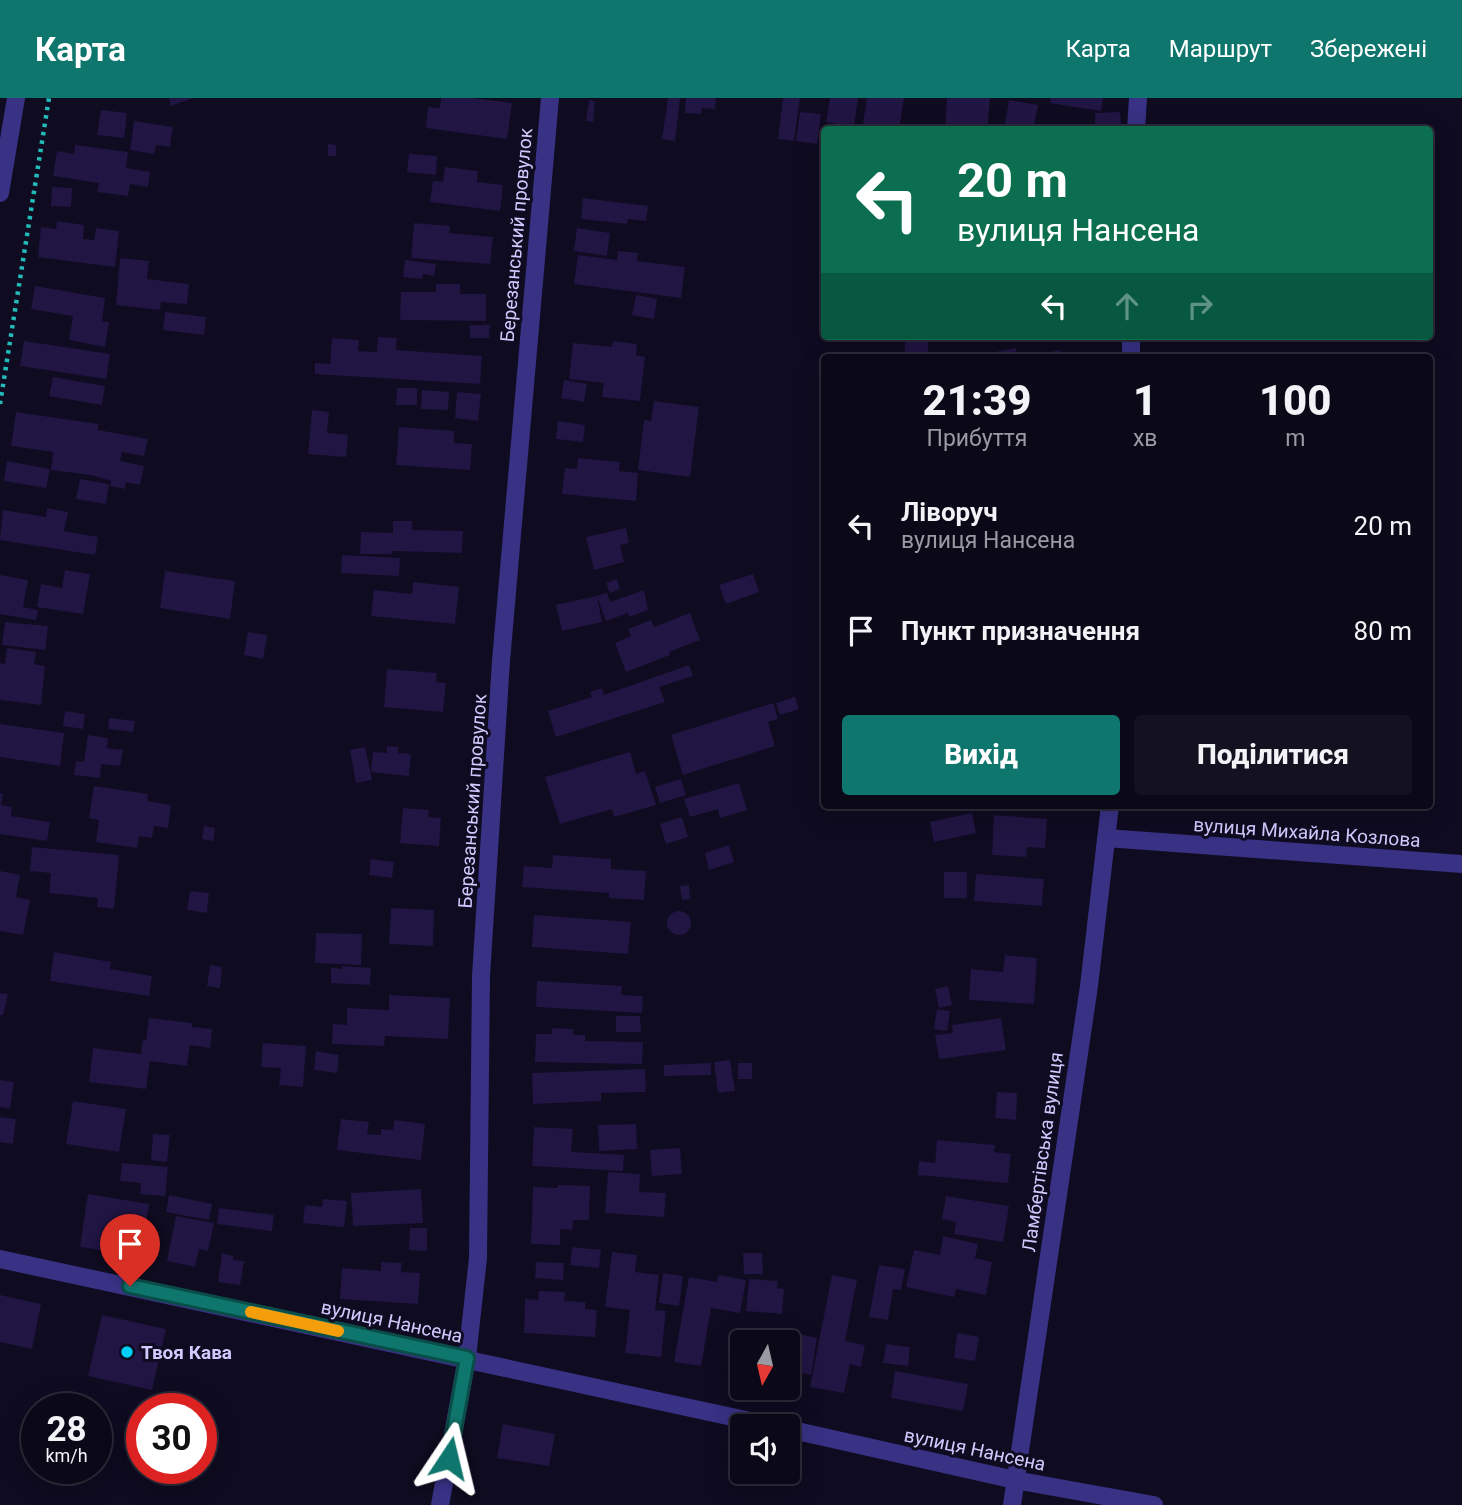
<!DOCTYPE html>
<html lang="uk">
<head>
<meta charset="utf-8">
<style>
	:root { --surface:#0b0818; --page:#141121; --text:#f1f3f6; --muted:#9a9aa2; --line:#2b2937; --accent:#0f766e }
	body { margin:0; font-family:Roboto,sans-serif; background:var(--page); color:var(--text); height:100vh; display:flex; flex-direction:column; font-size:26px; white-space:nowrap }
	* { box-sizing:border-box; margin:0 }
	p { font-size:23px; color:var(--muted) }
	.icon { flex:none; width:38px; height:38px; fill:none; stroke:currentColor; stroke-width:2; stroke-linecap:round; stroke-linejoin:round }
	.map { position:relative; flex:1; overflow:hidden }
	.side { position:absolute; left:821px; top:256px; width:612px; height:455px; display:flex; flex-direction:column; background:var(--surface); border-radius:7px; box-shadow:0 7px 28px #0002,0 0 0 2px var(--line) }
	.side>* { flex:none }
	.hud { position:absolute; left:821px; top:28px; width:612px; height:214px; border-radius:7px; box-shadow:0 7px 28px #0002,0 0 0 2px var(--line); background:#0b6e4f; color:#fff; overflow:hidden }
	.needle { width:46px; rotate:188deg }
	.fabs { position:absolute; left:730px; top:1232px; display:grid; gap:14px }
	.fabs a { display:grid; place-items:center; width:70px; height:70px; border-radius:7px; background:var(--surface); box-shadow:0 7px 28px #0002,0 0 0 2px var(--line); font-size:35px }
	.speed { position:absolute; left:21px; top:1295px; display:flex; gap:14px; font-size:35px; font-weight:700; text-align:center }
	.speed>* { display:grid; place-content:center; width:91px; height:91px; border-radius:50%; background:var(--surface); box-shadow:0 7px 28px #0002,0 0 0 2px var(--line); line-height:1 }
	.speed small { font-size:18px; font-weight:400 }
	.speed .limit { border:10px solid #d22; background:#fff; color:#111 }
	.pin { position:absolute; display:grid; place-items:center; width:60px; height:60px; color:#fff; margin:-72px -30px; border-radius:50% 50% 50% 0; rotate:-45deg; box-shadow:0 0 7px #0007 }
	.pin .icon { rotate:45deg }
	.me { position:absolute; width:77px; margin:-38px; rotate:10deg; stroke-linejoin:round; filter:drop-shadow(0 0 5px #0008) }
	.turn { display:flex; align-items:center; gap:24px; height:147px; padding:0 21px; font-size:32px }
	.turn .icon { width:91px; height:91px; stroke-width:2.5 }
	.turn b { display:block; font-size:49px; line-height:60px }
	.lanes { display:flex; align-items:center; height:66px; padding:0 21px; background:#0003; justify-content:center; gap:35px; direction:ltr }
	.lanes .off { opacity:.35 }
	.eta { display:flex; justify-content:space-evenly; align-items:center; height:119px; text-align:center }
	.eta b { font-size:42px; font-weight:800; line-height:49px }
	.button { display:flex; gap:14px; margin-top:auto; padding:14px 21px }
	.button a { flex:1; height:80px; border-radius:7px; background:var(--accent); color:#fff; font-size:28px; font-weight:800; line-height:80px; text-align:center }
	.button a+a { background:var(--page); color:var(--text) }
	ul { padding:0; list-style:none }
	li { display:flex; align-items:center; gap:21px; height:105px; padding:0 21px }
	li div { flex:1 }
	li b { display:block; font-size:26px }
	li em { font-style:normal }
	header { display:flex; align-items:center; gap:42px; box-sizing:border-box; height:98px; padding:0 35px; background:var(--accent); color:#fff }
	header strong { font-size:33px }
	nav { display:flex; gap:38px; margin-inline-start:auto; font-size:24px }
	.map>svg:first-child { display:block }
	.building { fill:#211543 }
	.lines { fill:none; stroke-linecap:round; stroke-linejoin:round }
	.path { stroke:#22bbb9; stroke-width:4.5; stroke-dasharray:3.5 5; stroke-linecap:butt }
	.street { stroke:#383184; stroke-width:18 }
	.route-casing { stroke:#0a4d48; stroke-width:18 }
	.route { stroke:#0f766e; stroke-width:12 }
	.slow { stroke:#f59e0b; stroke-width:12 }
	.poi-dot { fill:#00d0f5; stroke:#0f0b20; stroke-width:2.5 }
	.labels { text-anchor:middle; stroke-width:6; stroke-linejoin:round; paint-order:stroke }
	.street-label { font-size:19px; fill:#d2caff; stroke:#0f0b20 }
	.poi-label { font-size:19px; font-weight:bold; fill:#d2caff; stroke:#0f0b20; text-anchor:start }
</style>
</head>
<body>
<header>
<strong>Карта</strong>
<nav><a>Карта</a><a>Маршрут</a><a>Збережені</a></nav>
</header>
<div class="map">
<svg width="1462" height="1407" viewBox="0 0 1462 1407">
	<rect width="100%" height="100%" fill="#0f0b20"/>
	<path class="building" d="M169,0H193L171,8Z
		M441,0H473L512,5L507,41L426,30L428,9L440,10Z
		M668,0H680L675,43L662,41Z
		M686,0H716L715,11L702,10L701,16L685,15Z
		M783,0H800L794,43L778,41Z
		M830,0H858L854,29L826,24Z
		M867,0H904L899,32H862Z
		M947,0H990L987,32H945Z
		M1051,0H1103L1101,13L1050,5Z
		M589,2L595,3L593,24L586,23Z
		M1009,2L1038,7L1034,28L1046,32H1004Z
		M101,12L127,15L124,40L97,37Z
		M800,14L821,16L817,46L796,43Z
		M1120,14L1121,28L1095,29V15Z
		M134,23L173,29L170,49L156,47L154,56L130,52Z
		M328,46L336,47V58H328Z
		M75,47L128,54L126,70L150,74L148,89L130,86L128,98L97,94L99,85L53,78L57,53L74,56Z
		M409,56L437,58L436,77L407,74Z
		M445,69L478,73L477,84L503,87L500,113L430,104L433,83L443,84Z
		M52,89L72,90L71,109L51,108Z
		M583,100L648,108L646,123L628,121L627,126L581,121Z
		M57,123L84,127L83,141L94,142L96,130L119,133L115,169L38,159L41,129L56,131Z
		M414,125L450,128L449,135L493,139L490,166L411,160Z
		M577,130L610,135L607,158L574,153Z
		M618,153L638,155L637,163L685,169L681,200L574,186L578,157L617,162Z
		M120,160L149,163L147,181L189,186L187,206L161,204L160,212L116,207Z
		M405,162L436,166L434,178L423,176L422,181L403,179Z
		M436,186H460V196H486V223L400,222L401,194H436Z
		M35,188L105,200L102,223L109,224L105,249L69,242L73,218L31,211Z
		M636,197L657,201L654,221L632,217Z
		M165,214L206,219L204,237L163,232Z
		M470,227H490L489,240H470Z
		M906,238H929L927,259H904Z
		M378,239L397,240L396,252L482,258L480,286L315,276V265L330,266L332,240L359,242L358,253L377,254Z
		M24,243L110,256L106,281L20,268Z
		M613,243L637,246L636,257L645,259L640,303L602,299L604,285L569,281L573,245L612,249Z
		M1016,250L1017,259H975V258Z
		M1060,252L1062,259H1032V258Z
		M53,279L105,288L102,307L49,298Z
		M564,282L587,286L584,304L561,300Z
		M397,290H417V307H396Z
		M422,292L449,294L448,312L421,311Z
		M457,294L481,296L478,323L455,320Z
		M654,303L699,309L690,379L638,372L644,322L651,323Z
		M312,312L329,314L327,335L348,337L346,359L308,356Z
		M16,314L98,326V332L148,341L144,358L122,354L120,363L144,368L140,387L126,384L125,391L110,388L111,383L91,377L51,372L53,354L11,348Z
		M558,323L585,327L583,344L556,341Z
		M399,329L454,333V345L472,346L470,372L396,367Z
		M578,360L620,364L619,373L638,375L636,403L562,396L565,370L577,371Z
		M7,363L50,371L46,390L4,383Z
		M80,381L109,386L106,406L76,401Z
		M47,410L68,414L64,433L98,439L95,457L0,442L3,412L46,419Z
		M393,423H412V432L463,433L462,455L392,453V456H360L361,434L393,435Z
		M626,430L629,445L620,447L624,464L594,472L586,439Z
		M342,457L400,460L399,478L341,475Z
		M65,472L90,476L83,516L37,509L41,486L62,490Z
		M165,473L235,483L230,521L160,510Z
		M753,476L759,494L726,506L719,487Z
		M0,477L28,482L23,509L38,512L36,522L0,516Z
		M617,481L620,491L610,495L606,485Z
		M413,484L459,489L455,526L371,518L374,492L412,496Z
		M644,492L648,512L629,519L628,515L606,523L597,498L607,495L610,504Z
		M597,498L602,524L562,533L556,507Z
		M690,515L700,542L669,554L670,557L626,574L615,545L631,538L628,531L651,522L654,529Z
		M5,524L48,528L45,552L2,547Z
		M248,534L267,537L263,561L244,557Z
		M7,550L36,554L34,566L45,568L41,607L0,602V565L5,566Z
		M689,567L693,578L659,589L665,604L556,639L548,613L592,599L590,594L602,590L604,597Z
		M387,571L437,575L436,584L446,585L443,614L384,609Z
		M795,599L799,611L780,617L776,605Z
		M773,605L778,621L768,624L775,648L683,677L671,637Z
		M65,613L85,616L83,631L63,628Z
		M109,620L135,623L133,634L108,631Z
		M0,626L64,635L60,668L0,659Z
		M88,637L108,640L107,650L123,652L120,668L101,666L100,680L74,677L76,663L84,664Z
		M387,648L398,649V655L411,656L409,678L371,674L373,654L387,655Z
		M365,649L372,682L356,685L350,652Z
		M630,654L636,676L645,673L656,707L614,719L612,711L560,726L545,679Z
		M681,681L686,697L660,705L655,689Z
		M739,685L747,712L720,720L718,711L690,719L684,701Z
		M94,688L148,696L147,703L171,707L168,730L154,728L152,740L139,738L137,750L96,744L99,722L89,720Z
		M0,695L3,696L1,707L12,709L11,718L50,724L47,743L0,736Z
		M403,710L429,712L428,719L441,720L439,748L400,745Z
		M972,715L976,735L934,744L930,724Z
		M994,717L1047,721L1045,750L1027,749L1026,759L992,757Z
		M682,719L688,739L666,746L660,726Z
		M204,728L215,730L213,743L202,741Z
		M729,747L734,764L709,772L705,755Z
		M32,749L119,757L114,811L97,809L98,800L49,795L51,775L30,773Z
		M553,757L611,761V771L646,773L644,802L609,800V795L522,789L524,768L552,770Z
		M371,761L394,764L392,780L369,777Z
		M0,773L20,777L16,799L30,802L23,837L0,833Z
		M944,774H967V800H944Z
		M976,776L1044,781L1042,808L974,803Z
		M689,787L690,801L682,802L680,788Z
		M190,793L209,795L207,815L187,812Z
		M391,810L434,812L433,848L389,846Z
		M667 825a12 12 0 1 1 24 0a12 12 0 1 1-24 0Z
		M534,817L631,824L628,856L532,849Z
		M316,835L362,836L361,867L315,865Z
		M54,854L111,864L110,871L152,878L149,898L50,883Z
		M1005,857L1037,860L1034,906L969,902L971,871L1003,874Z
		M210,867L222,869L220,890L207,888Z
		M342,868L371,870L370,887L331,885V870L342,871Z
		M537,883L622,888L621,897L643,898L642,915L536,909Z
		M948,888L952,907L939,910L935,891Z
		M0,895L8,896L3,917H0Z
		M389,897L450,900L448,941L385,938L384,948L332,946L333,926L347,927V910L389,912Z
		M937,911L950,913L947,933L934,931Z
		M616,918H640L641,934H616Z
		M149,920L192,925V929L212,931L210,950L190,947L187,968L150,963L146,991L89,984L93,950L141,956L143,942H146Z
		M1001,920L1006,952L939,961L935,937L953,935L952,927Z
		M552,930L573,931V937H585V943L643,944L642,966L535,964L536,936H552Z
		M263,945L306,948L303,989L279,987L281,970L261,969Z
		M316,953L339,957L337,975L314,972Z
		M730,962L735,993L718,995L714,964Z
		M711,965V977L664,978V967Z
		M738,965H752V981H738Z
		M645,971L646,994L601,995V1003L533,1006L532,975Z
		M0,982L14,984L10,1011L0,1009Z
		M997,994L1017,995L1016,1022L995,1020Z
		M73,1003L126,1011L119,1054L66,1046Z
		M0,1019L16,1021L13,1046L0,1044Z
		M341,1021L369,1024L367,1036L381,1037V1031L393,1032L394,1022L425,1026L421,1062L337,1052Z
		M636,1026L637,1051L599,1053L598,1027Z
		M534,1029L573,1031L571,1054L624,1057L623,1073L532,1068Z
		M153,1036L170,1037L167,1064L151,1062Z
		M937,1042L995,1047L994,1054L1011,1056L1008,1085L918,1077L919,1063L935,1065Z
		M680,1050L682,1076L652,1078L650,1052Z
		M122,1065L168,1069L165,1098L140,1096L141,1085L120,1083Z
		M608,1074L640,1076L639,1094L666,1095L664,1119L605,1115Z
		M558,1087L590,1088L589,1122H573L572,1132L560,1131V1147L531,1146L533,1089L558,1090Z
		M421,1091L423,1125L353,1128L351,1095Z
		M88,1096L149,1106L143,1143L131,1140L129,1156L80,1149Z
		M169,1097L212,1106L209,1122L166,1114Z
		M946,1098L1009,1108L1003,1144L954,1136L956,1124L942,1121Z
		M323,1101L347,1103L344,1129L303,1125L305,1107L322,1109Z
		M219,1110L274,1117L272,1133L217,1126Z
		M176,1118L214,1125L208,1153L199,1151L195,1169L167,1163Z
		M410,1130H427V1153L409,1152Z
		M943,1138L978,1146L975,1160L992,1164L986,1197L956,1191L954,1199L906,1189L914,1152L940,1157Z
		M572,1149L601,1152L599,1170L570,1167Z
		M143,1150L154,1152L151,1165L140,1163Z
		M612,1154L637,1157L635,1174L659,1177L655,1212L666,1213L661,1259L625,1255L630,1212L605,1209Z
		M222,1155L233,1158V1162L244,1163L240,1187L218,1184Z
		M743,1155H762L763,1176H744Z
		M381,1164L402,1165L401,1174L420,1175L418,1206L340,1201L342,1170L381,1173Z
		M536,1164L564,1165L563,1182L535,1180Z
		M879,1167L905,1171L901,1192L893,1191L888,1222L869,1219Z
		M663,1175L683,1178L679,1208L659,1205Z
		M718,1177L746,1182L740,1215L711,1210L701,1268L674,1264L689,1179L717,1184Z
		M832,1177L857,1182L845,1243L865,1247L861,1269L850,1266L844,1295L810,1289Z
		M749,1181L778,1183L777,1190L784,1191L782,1216L746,1213Z
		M539,1193L565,1194L564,1203L585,1204V1211L597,1212L595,1239L524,1235L525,1201L538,1202Z
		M0,1197L41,1206L32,1251L0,1244Z
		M102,1217L166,1231L152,1292L88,1278Z
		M742,1230L791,1238L789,1252L788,1244H742V1276L735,1275Z
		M957,1235L979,1239L975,1263L954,1260Z
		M799,1236L817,1240L811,1277L792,1273Z
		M886,1246L910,1249L908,1268L883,1265Z
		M895,1273L968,1286L963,1313L891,1300Z
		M503,1326L555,1336L549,1368L497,1360Z"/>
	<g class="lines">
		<path class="path" d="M0,306L49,0"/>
		<path class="street" d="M1136,32L1138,0
			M0,95L16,0
			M1131,238V259
			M1106,740L1462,766
			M0,1161L774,1328
			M788,1331L1015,1382L1154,1407
			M440,1407L467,1260L478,1160L481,878L501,563L550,0
			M1012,1407L1089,888L1110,707"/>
	</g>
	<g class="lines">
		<defs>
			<path id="route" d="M130,1188L467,1260L449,1360"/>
		</defs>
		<use href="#route" class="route-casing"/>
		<use href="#route" class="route"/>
		<path class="slow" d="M251,1214L338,1233"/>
	</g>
	<circle class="poi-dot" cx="127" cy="1254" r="7"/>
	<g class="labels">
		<g class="street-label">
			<text transform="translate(516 137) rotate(-85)" y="7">Березанський провулок</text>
			<text transform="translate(472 703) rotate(-86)" y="7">Березанський провулок</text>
			<text transform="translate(1307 734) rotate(4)" y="7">вулиця Михайла Козлова</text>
			<text transform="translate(1042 1054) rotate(-82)" y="7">Ламбертівська вулиця</text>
			<text transform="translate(392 1223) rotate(12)" y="7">вулиця Нансена</text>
			<text transform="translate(975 1351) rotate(12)" y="7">вулиця Нансена</text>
		</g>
		<g class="poi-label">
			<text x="141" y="1261">Твоя Кава</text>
		</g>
	</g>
</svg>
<div class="fabs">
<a><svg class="needle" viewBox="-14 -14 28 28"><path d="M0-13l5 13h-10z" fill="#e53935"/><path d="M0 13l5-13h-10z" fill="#9a9aa2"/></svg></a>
<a><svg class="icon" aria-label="sound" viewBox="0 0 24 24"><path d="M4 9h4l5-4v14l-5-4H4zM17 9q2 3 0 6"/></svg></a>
</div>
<div class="speed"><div>28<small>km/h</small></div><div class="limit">30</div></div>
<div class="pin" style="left:130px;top:1188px;background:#d93025"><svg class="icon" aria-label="arrive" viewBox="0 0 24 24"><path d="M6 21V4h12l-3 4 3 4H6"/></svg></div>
<svg class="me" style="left:449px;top:1360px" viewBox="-20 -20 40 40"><path d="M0-17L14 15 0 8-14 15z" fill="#0f766e" stroke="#fff" stroke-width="4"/></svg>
<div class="hud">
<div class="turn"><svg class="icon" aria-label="left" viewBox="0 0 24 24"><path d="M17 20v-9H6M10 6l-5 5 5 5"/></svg><div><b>20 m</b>вулиця Нансена</div></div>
<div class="lanes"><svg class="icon" aria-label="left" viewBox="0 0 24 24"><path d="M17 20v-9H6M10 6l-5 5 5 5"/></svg><svg class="icon off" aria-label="ahead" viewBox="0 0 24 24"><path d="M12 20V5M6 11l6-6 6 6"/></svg><svg class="icon off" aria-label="right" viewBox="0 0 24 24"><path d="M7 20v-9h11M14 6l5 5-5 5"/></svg></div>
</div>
<section class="side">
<div class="eta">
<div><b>21:39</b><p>Прибуття</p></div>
<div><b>1</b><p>хв</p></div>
<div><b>100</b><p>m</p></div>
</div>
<ul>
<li><svg class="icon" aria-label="left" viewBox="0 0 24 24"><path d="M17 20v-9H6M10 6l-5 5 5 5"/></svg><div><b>Ліворуч</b><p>вулиця Нансена</p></div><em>20 m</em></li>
<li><svg class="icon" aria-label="arrive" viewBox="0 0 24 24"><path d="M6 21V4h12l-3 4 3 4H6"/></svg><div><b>Пункт призначення</b></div><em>80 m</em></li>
</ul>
<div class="button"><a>Вихід</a><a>Поділитися</a></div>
</section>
</div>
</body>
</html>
